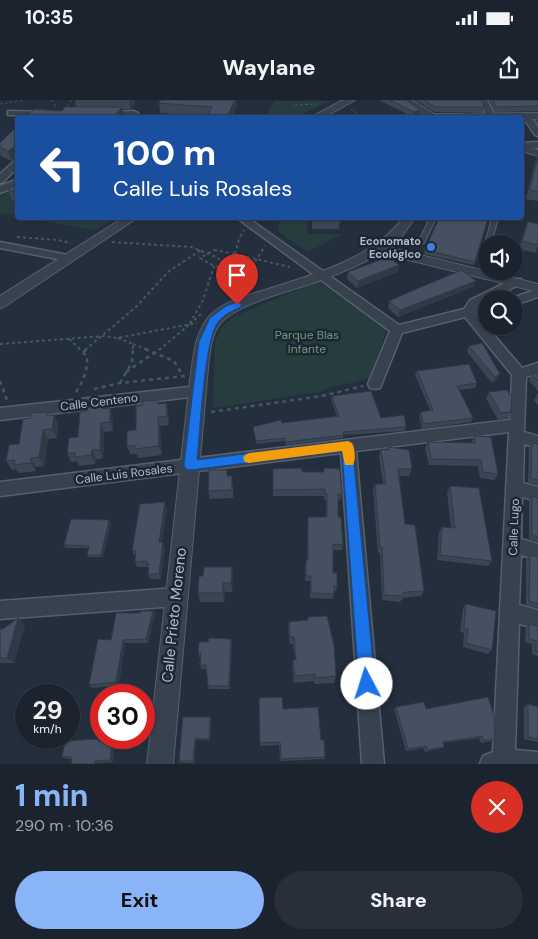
<!DOCTYPE html>
<html lang="en">
<head>
<meta charset="utf-8">
<style>
	:root { --surface:#1b232e; --page:#282f3a; --text:#f1f3f6; --muted:#a0a4aa; --line:#39404a; --accent:#8ab4f8 }
	body { margin:0; font-family:"DM Sans",sans-serif; background:var(--page); color:var(--text); height:100vh; display:flex; flex-direction:column; font-size:19px; white-space:nowrap }
	* { box-sizing:border-box; margin:0 }
	p { font-size:16px; color:var(--muted) }
	.icon { flex:none; width:28px; height:28px; fill:none; stroke:currentColor; stroke-width:2; stroke-linecap:round; stroke-linejoin:round }
	.map { position:relative; height:664px; overflow:hidden }
	.side { display:flex; flex-direction:column; background:var(--surface); flex:1 }
	.side>* { flex:none }
	.banner { position:absolute; left:15px; top:15px; width:509px; height:105px; border-radius:5px; box-shadow:0 1px 4px #0004,0 0 0 1px var(--line); background:#1a4fa0; color:#fff; overflow:hidden }
	.fabs { position:absolute; left:478px; top:135px; display:grid; gap:10px }
	.fabs a { display:grid; place-items:center; width:45px; height:45px; border-radius:50%; background:var(--surface); box-shadow:0 1px 4px #0004,0 0 0 1px var(--line); font-size:25px }
	.speed { position:absolute; left:15px; top:584px; display:flex; gap:10px; font-size:25px; font-weight:700; text-align:center }
	.speed>* { display:grid; place-content:center; width:65px; height:65px; border-radius:50%; background:var(--surface); box-shadow:0 1px 4px #0004,0 0 0 1px var(--line); line-height:1 }
	.speed small { font-size:12px; font-weight:400 }
	.speed .limit { border:8px solid #d22; background:#fff; color:#111 }
	.pin { position:absolute; display:grid; place-items:center; width:42px; height:42px; color:#fff; margin:-51px -21px; border-radius:50% 50% 50% 0; rotate:-45deg; box-shadow:0 0 5px #0007 }
	.pin .icon { rotate:45deg }
	.me { position:absolute; width:55px; margin:-28px; rotate:355deg; stroke-linejoin:round; filter:drop-shadow(0 0 4px #0008) }
	.turn { display:flex; align-items:center; gap:18px; height:105px; padding:0 15px; font-size:22px }
	.turn .icon { width:65px; height:65px; stroke-width:2.5 }
	.turn b { display:block; font-size:35px; line-height:42px }
	.round { display:grid; place-items:center; flex:none; width:52px; height:52px; border-radius:26px; background:var(--page) }
	.summary { display:flex; align-items:center; justify-content:space-between; height:85px; padding:0 15px }
	h1 { font-size:30px; font-weight:800; line-height:38px; color:var(--accent) }
	.action { display:flex; gap:10px; margin-top:auto; padding:10px 15px }
	.action a { flex:1; height:58px; border-radius:30px; background:var(--accent); color:#111; font-size:20px; font-weight:800; line-height:58px; text-align:center }
	.action a+a { background:var(--page); color:var(--text) }
	.status { display:flex; justify-content:space-between; align-items:center; height:35px; padding:0 25px; background:var(--surface); direction:ltr }
	.status svg { height:14px; fill:currentColor }
	header { display:flex; justify-content:space-between; align-items:center; height:65px; padding:0 15px; background:var(--surface); font-size:22px; font-weight:800 }
	.map>svg:first-child { display:block }
	.green { fill:#263c3f }
	.lines { fill:none; stroke-linecap:round; stroke-linejoin:round }
	.service-casing { stroke:#565f6c; stroke-width:2 }
	.minor-casing { stroke:#565f6c; stroke-width:3 }
	.tertiary-casing { stroke:#565f6c; stroke-width:2 }
	.path-far2 { stroke:#44595c; stroke-width:1; stroke-dasharray:2.5 2.5; stroke-linecap:butt }
	.path-far1 { stroke:#44595c; stroke-width:2; stroke-dasharray:3 3; stroke-linecap:butt }
	.path { stroke:#44595c; stroke-width:2.5; stroke-dasharray:4 4; stroke-linecap:butt }
	.service { fill:#38414e; fill-rule:evenodd }
	.minor { fill:#38414e; fill-rule:evenodd }
	.tertiary { fill:#38414e; fill-rule:evenodd }
	.wall { fill:#3b4654 }
	.shaded-wall { fill:#303945 }
	.building { fill:#455162; stroke:#303945 }
	.route { fill:#1a73e8; stroke:#114b97 }
	.slow { fill:#f59e0b }
	.shop-dot { fill:#3f7fe0; stroke:#1d2633; stroke-width:2 }
	.labels { text-anchor:middle; stroke-width:5; stroke-linejoin:round; paint-order:stroke }
	.far-poi-label { font-size:11px; font-weight:bold; fill:#b4bcc9; stroke:#1d2633; text-anchor:end }
	.park-label { font-size:12px; fill:#6b9a76; stroke:#1d2633 }
	.street-label { font-size:12px; fill:#b4bcc9; stroke:#1d2633 }
	.near-street-label { font-size:15px; fill:#b4bcc9; stroke:#1d2633 }
</style>
</head>
<body>
<div class="status"><b>10:35</b><svg viewBox="0 0 49 12"><path d="M0 12V9h3v3zM5 12V6h3v6zM10 12V3h3v9zM15 12V0h3v12zM26 1h20v11H26zM47 4h2v5h-2z"/></svg></div>
<header><svg class="icon" aria-label="back" viewBox="0 0 24 24"><path d="M15 5l-7 7 7 7"/></svg>Waylane<svg class="icon" aria-label="share" viewBox="0 0 24 24"><path d="M12 15V3M7 8l5-5 5 5M5 13v7h14v-7"/></svg></header>
<div class="map">
<svg width="538" height="664" viewBox="0 0 538 664">
	<rect width="100%" height="100%" fill="#242f3e"/>
	<path class="green" d="M274,1H331L296,17H266Z
		M17,87V116L0,113V96Z
		M24,118H115L94,130Z
		M279,118H307V134H343L307,152L278,131Z
		M318,181L387,229L370,277C352,285 338,283 320,292L213,308L215,242L222,226L235,216Z"/>
	<g class="lines">
		<defs>
			<path id="service" d="M430,118H436L424,143L421,145L419,144L418,143Z
				M492,118H498L491,144H486V145L485,144Z
				M486,147V159L485,165L482,167L480,166L479,165L483,149Z"/>
			<path id="minor" d="M479,0H487L495,16L494,18H488Z
				M8,11L50,12L54,14L50,16L11,15H8Z
				M134,11L138,13L137,15L103,16L99,14L103,12Z
				M523,14H529L538,27V36L535,35L522,16Z
				M538,42V48L521,49V43Z
				M18,58V67L3,82L0,83V74Z
				M18,79V86L0,93V86Z
				M237,118H248L399,225L464,209L470,200L513,179H521L523,182L493,199H486V202L478,206L482,210L476,214L522,268L538,263V273L526,277L524,332L538,336V348L524,344L523,383L538,387V401L522,397L521,439L538,444V460L521,455L519,505L538,510V528L519,524L515,650L538,652V664H480L483,656L493,652L509,332L356,351L384,664H362L341,353L0,396V382L510,320L512,275L465,217L402,233L380,288L375,289L370,288L368,284L390,231Z
				M0,142L68,155L74,158L68,161L0,148Z
				M538,189V197L514,205V199H509Z
				M198,286L203,287L205,291L203,295L198,296L0,320V308Z
				M176,488L183,491L185,497L183,503L176,506L0,519V501Z"/>
			<path id="tertiary" d="M343,0H355L323,18H310Z
				M401,0H412L434,14L538,13V19L426,18Z
				M521,45L538,50V56L521,51Z
				M123,118H137L5,206L0,208V196Z
				M403,118H415L402,136L388,147L538,184V192L380,153C362,164 344,172 324,179C297,190 237,202 220,224C210,236 210,254 208,268L173,664H147L190,281C193,260 194,237 207,219C221,201 247,196 268,189C316,174 371,159 403,118Z"/>
		</defs>
		<use href="#service" class="service-casing"/>
		<use href="#minor" class="minor-casing"/>
		<use href="#tertiary" class="tertiary-casing"/>
		<path class="path-far2" d="M52,0L56,7
			M0,4L25,0
			M295,5L318,4
			M351,9L365,18
			M64,10L72,0"/>
		<path class="path-far1" d="M17,137L58,140L71,143
			M112,142L191,147L214,156L246,176L245,182L238,191
			M214,150L235,154V170L214,166L200,158Z
			M235,154L290,167
			M235,154L239,139L244,130
			M253,187L246,176L265,146
			M201,214L189,225L203,200L214,166
			M118,238L133,244V250
			M69,239L81,250
			M0,244L104,236L117,238L197,223
			M133,244L148,250
			M85,250L136,207L168,172L201,150
			M159,250L189,225"/>
		<path class="path" d="M145,249L174,261L183,276
			M83,252L87,249
			M126,272L160,249
			M0,281L7,300
			M120,283L132,262L133,249
			M94,289L120,283L185,276
			M76,292C83,281 88,270 87,256L79,249
			M211,312L322,296L363,286"/>
		<use href="#service" class="service"/>
		<use href="#minor" class="minor"/>
		<use href="#tertiary" class="tertiary"/>
	</g>
	<path class="wall" d="M76,0H134L135,4L130,9H123L124,18H25L62,11L76,7L75,2Z
		M161,0H237V6L207,17L160,13L159,3Z
		M379,0H406L420,10L419,15L413,17Z
		M416,0H481L484,7L483,12H434Z
		M489,0H538V11L495,12Z
		M464,14L526,16L524,22H521V18H463Z
		M538,16V25L536,21Z
		M18,25V58L12,61L1,56L0,53V43Z
		M538,55V101L526,99L535,63Z
		M18,84V102L12,100L8,89Z
		M49,118H66L58,122Z
		M312,118H340L339,129H312Z
		M360,118H384L383,119Z
		M488,118L474,165L424,154L425,150Z
		M528,122L538,124V146L535,153L519,149L525,129Z
		M348,172H398L357,188L347,179Z
		M473,187L398,217L388,208L389,201Z
		M482,243L497,280L492,283L467,252L469,246Z
		M417,271L477,283L475,288L459,290L473,318L471,322L422,329L419,316L421,312L430,310L415,275Z
		M538,273V291L529,281L532,274Z
		M489,292L511,312L508,318L498,320L486,298Z
		M538,293V305L534,300Z
		M332,296L381,318L406,327L404,331L343,335V338L286,345L285,341L256,344L253,327L337,316L331,299Z
		M158,300L159,303H166L168,312L169,325L160,326L162,355L138,358L137,354H130L127,346L136,330L143,305Z
		M110,308L113,317V331L104,332L103,358L96,359L95,364L79,366L77,361L71,362L67,353L78,337L104,309Z
		M54,315L58,324L57,338L48,339L44,366L36,367V371L28,372L19,373L16,369L12,370L6,361L48,316Z
		M474,336L498,374L494,380L480,378L478,366L429,365L425,348L428,342L471,343Z
		M532,343L538,344V385L528,382L529,347Z
		M388,347L412,369L409,376H399L405,424L424,491L421,496L403,498L400,502L382,500L380,453H378L373,390L375,384H383L379,356L381,349L388,350Z
		M324,368L342,394L340,400H338V417L343,445L342,450H333V473L337,486L336,491H334L333,499L310,498V481H305V465L306,460H307L308,417H326V400H324V396H273V369L302,372H323Z
		M228,376L233,385V398L210,399L208,391Z
		M450,386L492,461L488,466L437,460L439,432L442,427L451,428L447,392Z
		M532,396L538,398V442L529,439V401Z
		M167,409L162,442L165,448L161,479H150L148,474V467H137L135,462V457L132,451Z
		M111,423L103,457H88L87,455L88,448H66L64,445Z
		M530,455L538,457V508L526,505V459Z
		M232,467L233,476L232,492H225L224,502H200L198,493L203,476Z
		M466,504L492,550L488,554L463,547L464,533L460,532L463,508Z
		M153,511L155,515L148,543H125L119,585L92,588L89,585L111,540L140,513Z
		M308,517L336,576L334,583L314,584V581L294,583L292,567L293,560H295L293,544H290L288,530L289,522L308,520Z
		M18,518L25,524L14,563H0V529H3Z
		M529,524L538,526V556L532,554V544L525,542L526,527Z
		M208,542L232,543L230,589H209L208,586L207,569H202L200,565L201,557H199L198,553Z
		M259,598L283,609L321,640L325,657L324,659L280,661L279,645L260,646Z
		M528,604L538,607V642L524,639V607Z
		M396,607L426,609L495,639L492,641L481,643L479,638L443,643L444,647L442,648L425,652L423,648L406,651L394,609Z
		M183,617L211,618L210,640H196L194,663H180L179,661Z
		M98,639L101,641L115,643L113,662L98,663L72,659H67L62,657Z"/>
	<path class="shaded-wall" d="M131,0H134L135,4L130,9L129,2Z
		M235,0H237V6L232,18H226Z
		M122,7L124,18H113Z
		M420,10L419,15L413,17L414,12Z
		M16,46V55L17,58L12,61L8,51Z
		M57,118H66L58,122Z
		M399,165L398,172L357,188L358,181Z
		M476,181L473,187L398,217L400,210Z
		M500,274L497,280L492,283L495,277Z
		M166,303L168,312L169,325L167,316Z
		M110,308L113,317V331L110,322Z
		M54,315L58,324L57,338L52,329Z
		M158,317L160,326L162,355L159,346Z
		M101,323L104,332L103,358L100,350Z
		M43,330L48,339L44,366L39,357Z
		M92,350L96,359L95,364L91,355Z
		M31,358L36,367V371L31,363Z
		M165,402L167,409L161,448L159,442Z
		M109,420L111,423L103,457L101,455Z
		M163,442L165,448L161,479L159,474Z
		M232,467L233,476L232,492L231,483Z
		M223,483L225,492L224,502L223,493Z
		M153,511L155,515L148,543L146,539Z
		M18,518L25,524L14,563L7,558Z
		M231,539L232,543L230,589L229,586Z
		M123,540L125,543L119,585L116,582Z
		M195,638L196,640L194,663L193,661Z
		M112,641L115,643L113,662L110,660Z"/>
	<path class="building" d="M76,0H131L129,2H75Z
		M161,0H235L226,18H206L212,7L159,3Z
		M390,0H406L420,10L414,12Z
		M424,0H481L484,7H435Z
		M493,0H538V6L496,7Z
		M65,7H122L113,18H25L34,9L62,11Z
		M464,14L526,16L466,17Z
		M18,25V55H16V46L8,51L0,47V43Z
		M538,55V92L530,90Z
		M18,84V94L8,89Z
		M439,118H488L475,162L425,150Z
		M528,122L538,124V145L522,141Z
		M388,157L399,165L358,181L348,172Z
		M462,170L476,181L400,210L389,201L421,187Z
		M482,243L500,274L495,277L469,246Z
		M469,264L477,283L457,286L473,318L423,324L421,312L433,310L417,271Z
		M538,273V281L532,274Z
		M507,290L510,295L512,294L511,312L501,313L489,292Z
		M371,291L381,318L404,315L406,327L343,332L344,335L286,342L285,338L256,341L253,327L281,320L282,323L339,316L332,296Z
		M158,300V304L166,303L167,316L158,317L159,346L135,349V345L127,346V331L136,330V306L143,305V301Z
		M103,305V309L110,308V322L101,323L100,350H92L91,355L75,357V353H67L69,338L78,337L80,312L87,311L88,307Z
		M47,312L46,316L54,315L52,329L43,330L39,357L31,358V363L22,364L14,365L15,360L6,361L9,345L19,344L23,319L30,318L31,313Z
		M474,336L491,337L498,374L483,372L481,360L431,359L428,342L475,343Z
		M532,343L538,344V380L531,378Z
		M388,347L409,350L412,369H398L405,424L415,425L424,491L406,492L403,493V496L384,495L382,447H380L375,384H386L381,349L389,350Z
		M302,368V372H324V368L340,369L342,394H338V417H341L343,445L333,444V473H337V486H334V494L311,493V476H306V460H308V417H327V394H325V389L273,390V369Z
		M209,370H227V376H232V390L208,391Z
		M450,386L479,388L492,461L440,455L442,427L455,428Z
		M532,396L538,398V437L532,435Z
		M165,402L159,442H163L159,474H148L149,464H146L147,461L135,462L136,451H132L140,404Z
		M71,419L109,420L101,455H87L89,446L64,445Z
		M530,455L538,457V504L529,501Z
		M204,467H232L231,483H223V493H198L199,476H203Z
		M466,504L496,511L492,550L466,543L468,529L464,528Z
		M141,511H153L146,539L123,540L116,582L89,585L98,539L111,540L116,513H140Z
		M327,516L334,545L336,576L316,578L315,574L295,576L293,560H296L294,537H290L289,522L308,520V517Z
		M18,518L7,558H0V529H3Z
		M529,524L538,526V552L536,551V541L529,539Z
		M209,538L231,539L229,586H208L206,565H200L201,553H198L199,542H208Z
		M282,597L283,609L318,607L321,640H324L325,657L281,659L280,642L260,643L259,598Z
		M488,597L494,616L495,639L484,641L482,636L443,642L444,647L427,650L426,646L408,649L396,607L424,602L426,609Z
		M528,604L538,607V639L528,637Z
		M183,617H210L209,639L195,638L193,661H179Z
		M98,639V641H112L110,660L95,661V664H71L72,657H62L65,641Z"/>
	<path class="route" d="M237,202L241,203V207C233,210 223,215 218,222C204,239 200,333 197,360L348,341L352,343L375,584L372,590L367,592L361,590L359,584L342,351L190,370L186,369L184,365L199,242L210,218L226,206Z"/>
	<path class="slow" d="M348,341L352,343C355,348 356,359 353,365H345L342,351L249,363L245,362L243,358L245,355L249,353Z"/>
	<circle class="shop-dot" cx="431" cy="147" r="5"/>
	<g class="labels">
		<g class="far-poi-label">
			<text x="421" y="145">Economato<tspan x="421" dy="13">Ecológico</tspan></text>
		</g>
		<g class="park-label">
			<text x="307" y="239">Parque Blas<tspan x="307" dy="14">Infante</tspan></text>
		</g>
		<g class="street-label">
			<text transform="translate(99 302) rotate(-7)" y="4">Calle Centeno</text>
			<text transform="translate(124 374) rotate(-7)" y="4">Calle Luis Rosales</text>
			<text transform="translate(514 427) rotate(-88)" y="4">Calle Lugo</text>
		</g>
		<g class="near-street-label">
			<text transform="translate(174 515) rotate(-84)" y="5">Calle Prieto Moreno</text>
		</g>
	</g>
</svg>
<div class="fabs">
<a><svg class="icon" aria-label="sound" viewBox="0 0 24 24"><path d="M4 9h4l5-4v14l-5-4H4zM17 9q2 3 0 6"/></svg></a>
<a><svg class="icon" aria-label="search" viewBox="0 0 24 24"><circle cx="10" cy="10" r="6"/><path d="M15 15l6 6"/></svg></a>
</div>
<div class="speed"><div>29<small>km/h</small></div><div class="limit">30</div></div>
<div class="pin" style="left:237px;top:205px;background:#d93025"><svg class="icon" aria-label="arrive" viewBox="0 0 24 24"><path d="M6 21V4h12l-3 4 3 4H6"/></svg></div>
<svg class="me" style="left:367px;top:584px" viewBox="-20 -20 40 40"><circle r="19" fill="#fff"/><path d="M0-13L10 11 0 6-10 11z" fill="#1a73e8"/></svg>
<div class="banner">
<div class="turn"><svg class="icon" aria-label="left" viewBox="0 0 24 24"><path d="M17 20v-9H6M10 6l-5 5 5 5"/></svg><div><b>100 m</b>Calle Luis Rosales</div></div>
</div>
</div>
<section class="side">
<div class="summary"><div><h1>1 min</h1><p>290 m · 10:36</p></div><a class="round" style="background:#d93025;color:#fff"><svg class="icon" aria-label="close" viewBox="0 0 24 24"><path d="M6 6l12 12M18 6L6 18"/></svg></a></div>
<div class="action"><a>Exit</a><a>Share</a></div>
</section>
</body>
</html>
